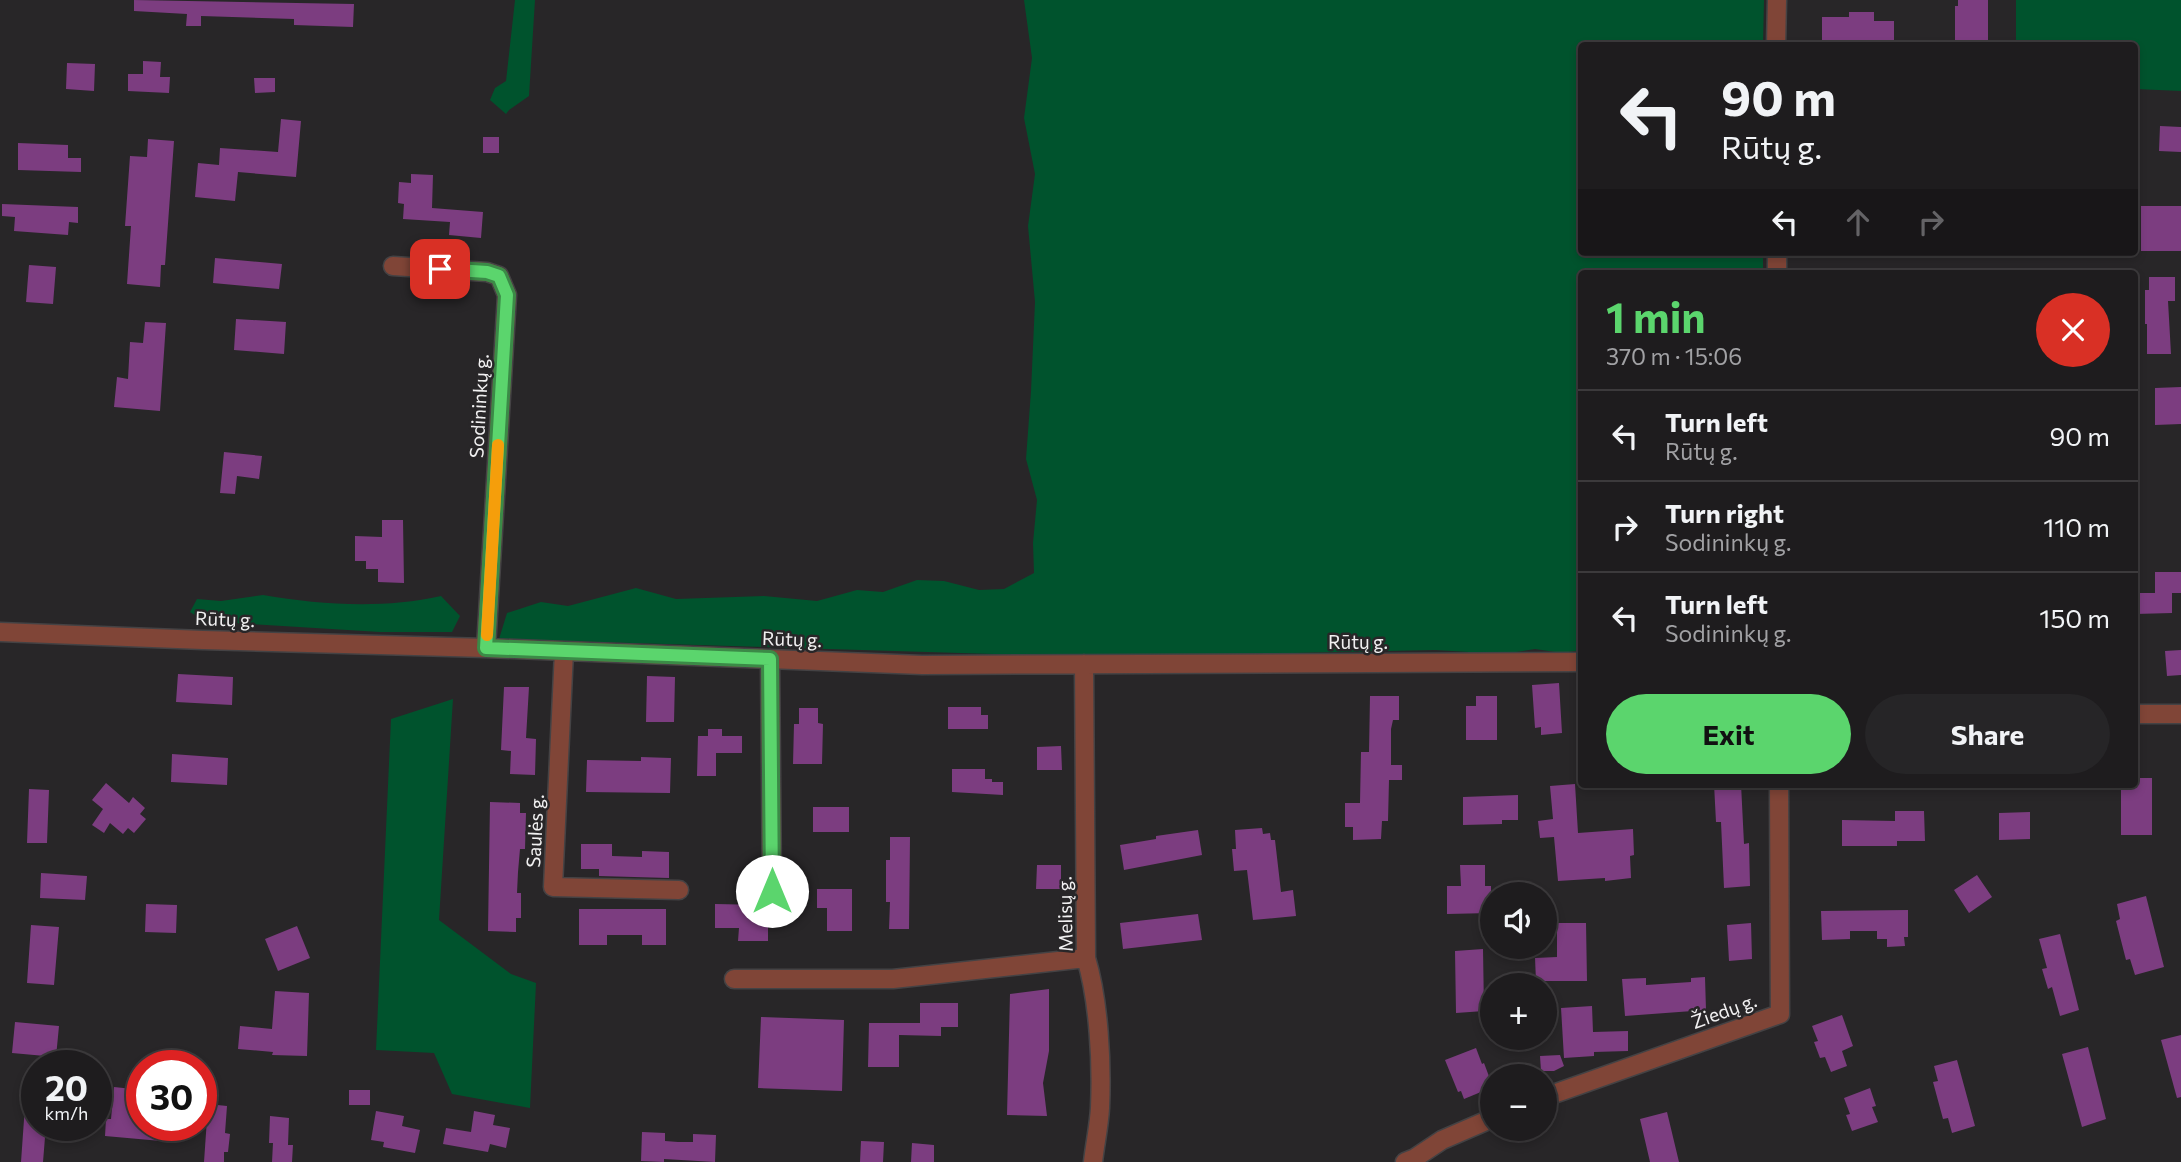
<!DOCTYPE html>
<html lang="en">
<head>
<meta charset="utf-8">
<style>
	:root { --surface:#1e1c1e; --page:#262527; --text:#f1f3f6; --muted:#a1a1a4; --line:#3c3a3c; --accent:#5bd56d }
	body { margin:0; font-family:Commissioner,sans-serif; background:var(--page); color:var(--text); height:100vh; display:flex; flex-direction:column; font-size:26px; white-space:nowrap }
	* { box-sizing:border-box; margin:0 }
	p { font-size:23px; color:var(--muted) }
	.icon { flex:none; width:38px; height:38px; fill:none; stroke:currentColor; stroke-width:2; stroke-linecap:round; stroke-linejoin:round }
	.map { position:relative; flex:1; overflow:hidden }
	.panel { position:absolute; left:1578px; top:270px; width:560px; height:518px; display:flex; flex-direction:column; background:var(--surface); border-radius:7px; box-shadow:0 4px 10px #0003,0 0 0 2px var(--line) }
	.panel>* { flex:none }
	.guide { position:absolute; left:1578px; top:42px; width:560px; height:214px; border-radius:7px; box-shadow:0 4px 10px #0003,0 0 0 2px var(--line); background:#1e1c1e; color:var(--text); overflow:hidden }
	.controls { position:absolute; left:1480px; top:882px; display:grid; gap:14px }
	.controls a { display:grid; place-items:center; width:77px; height:77px; border-radius:50%; background:var(--surface); box-shadow:0 4px 10px #0003,0 0 0 2px var(--line); font-size:35px }
	.speed { position:absolute; left:21px; top:1050px; display:flex; gap:14px; font-size:35px; font-weight:700; text-align:center }
	.speed>* { display:grid; place-content:center; width:91px; height:91px; border-radius:50%; background:var(--surface); box-shadow:0 4px 10px #0003,0 0 0 2px var(--line); line-height:1 }
	.speed small { font-size:18px; font-weight:400 }
	.speed .limit { border:10px solid #d22; background:#fff; color:#111 }
	.pin { position:absolute; display:grid; place-items:center; width:60px; height:60px; color:#fff; margin:-30px; border-radius:14px; box-shadow:0 4px 10px #0006 }
	.me { position:absolute; width:77px; margin:-38px; rotate:0deg; stroke-linejoin:round; filter:drop-shadow(0 0 5px #0008) }
	.turn { display:flex; align-items:center; gap:24px; height:147px; padding:0 28px; font-size:32px }
	.turn .icon { width:91px; height:91px; stroke-width:2.5 }
	.turn b { display:block; font-size:49px; line-height:60px }
	.lanes { display:flex; align-items:center; height:66px; padding:0 28px; background:#0003; justify-content:center; gap:35px; direction:ltr }
	.lanes .off { opacity:.35 }
	.round { display:grid; place-items:center; flex:none; width:74px; height:74px; border-radius:37px; background:var(--page) }
	.summary { display:flex; align-items:center; justify-content:space-between; height:119px; padding:0 28px }
	h1 { font-size:42px; font-weight:700; line-height:52px; color:var(--accent) }
	.cta { display:flex; gap:14px; margin-top:auto; padding:14px 28px }
	.cta a { flex:1; height:80px; border-radius:42px; background:var(--accent); color:#111; font-size:28px; font-weight:700; line-height:80px; text-align:center }
	.cta a+a { background:var(--page); color:var(--text) }
	ul { padding:0; list-style:none }
	li { display:flex; align-items:center; gap:21px; height:91px; padding:0 28px; border-top:2px solid var(--line) }
	li div { flex:1 }
	li b { display:block; font-size:26px }
	li em { font-style:normal }
	.map>svg:first-child { display:block }
	.green { fill:#00532d }
	.building { fill:#7c3d80 }
	.lines { fill:none; stroke-linecap:round; stroke-linejoin:round }
	.street-casing { stroke:#444244; stroke-width:21 }
	.street { stroke:#804537; stroke-width:18 }
	.route-casing { stroke:#3b8a47; stroke-width:18 }
	.route { stroke:#5bd56d; stroke-width:12 }
	.slow { stroke:#f59e0b; stroke-width:12 }
	.labels { text-anchor:middle; stroke-width:5; stroke-linejoin:round; paint-order:stroke }
	.street-label { font-size:19px; fill:#f1f0f1; stroke:#282628 }
</style>
</head>
<body>
<div class="map">
<svg width="2181" height="1162" viewBox="0 0 2181 1162">
	<rect width="100%" height="100%" fill="#282628"/>
	<path class="green" d="M515,0H535L529,96L509,110L506,114L490,100L495,88L506,81Z
		M1024,0H1764L1763,45L1582,46V252H1763V273H1582V650L1562,653L1535,649L1503,654L1435,650L1094,657L499,639L507,613L541,602L568,606L636,588L676,599L764,596L817,601L857,590L883,592L917,580L944,581L979,590L1004,589L1034,573L1033,543L1037,500L1026,459L1031,391L1035,302L1028,226L1035,174L1024,118L1032,58Z
		M2016,0H2181V91L2135,89V46L2016,45Z
		M263,595C321,605 383,609 441,596L460,616L452,632H380L204,621L190,612L197,599L221,601Z
		M453,699L439,920L511,974L536,983L530,1108L452,1094L434,1053L376,1050L391,719Z"/>
	<path class="building" d="M134,0L354,4L353,27L294,25V19L201,16V26H186L187,14L134,11Z
		M1958,0H1988V44L1955,46V6H1958Z
		M1849,12H1874V21H1894V46H1869V43H1822V17H1849Z
		M143,61L161,62L160,77H170L169,93L128,91V74H143Z
		M67,63L95,64L94,91L66,89Z
		M254,78H275V92L255,93Z
		M281,119L301,121L296,177L238,172L235,201L195,197L198,163L219,165L220,148L278,152Z
		M2160,126L2181,127V152L2159,151Z
		M483,137H499V153H483Z
		M148,139L174,141L165,265H161L160,287L127,284L131,226H125L130,156L147,157Z
		M18,143L68,145V158H81V172L18,170Z
		M411,174L433,175L432,208L483,212L481,238L449,235L450,222L403,219L404,204L398,203L399,182L411,183Z
		M2,204L78,207V223L69,222L68,235L14,231L15,217L2,216Z
		M2141,206H2181V251H2141Z
		M215,258L282,264L279,289L213,283Z
		M29,265L56,267L53,304L26,302Z
		M2149,277H2175V301H2168L2171,354H2147V324H2145V290H2149Z
		M236,319L286,322L284,354L234,350Z
		M145,322L166,323L160,411L114,407L117,377L128,379L130,342L143,343Z
		M2181,387V424L2155,425V388Z
		M224,452L262,456L259,479L237,476L235,494L220,493Z
		M382,520H403L404,583L378,582V569H366V561H355V536L382,537Z
		M2155,572H2181V593H2172V613L2135,614V593H2155Z
		M2181,650V675L2167,676L2165,651Z
		M178,674L233,677L232,705L176,702Z
		M647,676L675,677L674,722H646Z
		M1559,683L1562,733L1541,735V727L1535,728L1532,685Z
		M504,687H529L526,738L536,739L535,775L510,774L511,751L501,750Z
		M1370,696H1399V720H1393L1391,729V765H1402V780H1389L1388,821H1382L1381,839L1353,840V827H1345V803H1360L1361,752H1369Z
		M1476,696H1497V740H1466V706H1476Z
		M948,707H981V715H988V729H948Z
		M799,708H818V723L823,724L822,764H793L794,724H799Z
		M708,729H722V736H742V753H716V776H697L698,736H708Z
		M1061,746L1062,770H1037V747Z
		M172,754L228,758L227,785L171,782Z
		M641,757L671,758L670,793L586,792L587,760L641,761Z
		M952,769H985V779H992V782H1003V795L952,792Z
		M2135,778H2152V835H2121V784H2135Z
		M106,783L129,803L133,797L145,808L140,814L146,819L134,833L128,828L123,834L110,823L104,833L92,825L103,809L92,800Z
		M1575,784L1578,833L1633,829L1634,855L1630,856L1631,878L1605,881V878L1558,881L1554,837L1540,838L1538,821L1553,819L1550,786Z
		M1714,784H1741L1744,844L1749,843L1750,886L1724,888L1721,822H1716Z
		M29,789L49,790L47,843H27Z
		M1518,795V820H1502V824L1463,825V797Z
		M490,802L520,803V813H526L525,849H520L518,872L517,893H521V918H516V932L488,931Z
		M813,807H849V832H813Z
		M1895,811H1924L1925,841H1897V846H1842V820L1895,821Z
		M2030,812V839L1999,840V813Z
		M1262,828L1263,834L1270,833L1271,840H1275L1281,892L1293,890L1296,916L1253,920L1247,870L1234,871L1232,849H1236L1235,830Z
		M1198,830L1202,855L1124,870L1120,845L1156,839V836Z
		M890,837H910L909,929H889L890,902H886V860H890Z
		M581,844H612V856L642,857V851L669,852V878L599,876V869H581Z
		M1037,865H1061V889H1036Z
		M1460,865H1485V886H1491V913L1447,914V886H1461Z
		M41,873L87,876L85,900L40,898Z
		M1977,875L1992,897L1969,913L1954,890Z
		M817,889H852V931H827V908H817Z
		M2146,896L2164,967L2135,975L2130,959L2126,960L2116,921L2120,919L2117,904Z
		M146,904L177,905L176,933L145,932Z
		M715,904L768,905V941H738L739,928H715Z
		M579,909H666V945H642V935H607V945H579Z
		M1908,910V937H1904L1905,946L1887,947V939H1877V931H1850V939L1822,940L1821,911Z
		M1198,914L1202,940L1123,949L1120,923Z
		M1557,923H1586L1587,981H1536L1535,958L1557,957Z
		M1751,923L1752,959L1729,961L1727,925Z
		M31,925L59,927L54,985L27,983Z
		M297,926L310,958L278,971L265,939Z
		M2060,934L2079,1010L2060,1016L2052,987L2048,989L2042,969L2047,968L2039,939Z
		M1483,949L1484,1011L1456,1013L1455,951Z
		M1705,977L1706,1010L1625,1016L1622,979L1646,978V985L1691,982V978Z
		M1049,989V1051L1043,1083L1047,1116L1007,1115L1010,994Z
		M275,991L309,993L307,1056L272,1055L273,1052L238,1049L240,1026L272,1029Z
		M920,1003H958V1027H941V1036L899,1035V1067H868L869,1023H920Z
		M1592,1006L1593,1032L1628,1031V1051L1594,1052V1056L1564,1058L1561,1008Z
		M1842,1015L1853,1046L1842,1051L1847,1066L1831,1072L1825,1057L1820,1058L1814,1042L1818,1041L1812,1026Z
		M761,1017L844,1020L842,1091L758,1088Z
		M15,1022L59,1026L56,1057L12,1053Z
		M2181,1035V1097L2177,1098L2161,1040Z
		M2088,1047L2106,1119L2082,1127L2062,1054Z
		M1476,1048L1482,1064L1484,1063L1493,1087L1464,1099L1461,1091L1458,1092L1445,1060Z
		M1560,1055L1564,1066L1554,1071H1541L1540,1056Z
		M1957,1060L1975,1126L1952,1133L1948,1118L1943,1119L1933,1082L1938,1081L1934,1066Z
		M27,1077L37,1078V1125H46L43,1162H21Z
		M114,1087L142,1090L140,1121H142V1125H162L161,1141L105,1136L106,1119H111Z
		M1870,1088L1876,1106L1872,1107L1878,1122L1852,1131L1846,1115L1850,1114L1844,1098Z
		M349,1090H370V1105H349Z
		M208,1104L227,1106L225,1133L230,1134L228,1152H224V1162H204Z
		M376,1111L404,1116L402,1126L420,1130L415,1153L383,1147L384,1142L371,1140Z
		M474,1111L495,1115L493,1125L510,1128L506,1148L490,1144L488,1152L443,1144L446,1128L471,1132Z
		M1667,1112L1679,1162H1650L1640,1119Z
		M270,1116L289,1118L288,1145H293L292,1162H272L273,1143H269Z
		M642,1132L665,1133V1141L678,1142H693V1134L716,1135L715,1162L664,1159V1162L641,1161Z
		M861,1141L884,1142L883,1162H860Z
		M912,1143L934,1145V1162H911Z"/>
	<g class="lines">
		<defs>
			<path id="street" d="M1776,46L1777,0
				M1777,252V273
				M393,266L487,272L499,276L507,295L486,648
				M0,632L203,640L486,648L922,665L1582,662
				M564,651L553,887L679,890
				M770,659L772,891
				M1084,664L1086,958C1099,1001 1102,1063 1100,1108C1099,1126 1095,1144 1093,1162
				M2135,714H2181
				M734,979H893L1086,958
				M1545,1097L1780,1014L1779,784
				M1405,1162L1415,1158L1442,1140L1493,1118"/>
		</defs>
		<use href="#street" class="street-casing"/>
		<use href="#street" class="street"/>
	</g>
	<g class="lines">
		<defs>
			<path id="route" d="M440,269L487,272L499,276L507,295L486,648L770,659L772,891"/>
		</defs>
		<use href="#route" class="route-casing"/>
		<use href="#route" class="route"/>
		<path class="slow" d="M487,635L498,445"/>
	</g>
	<g class="labels">
		<g class="street-label">
			<text transform="translate(479 406) rotate(-87)" y="7">Sodininkų g.</text>
			<text transform="translate(225 619) rotate(2)" y="7">Rūtų g.</text>
			<text transform="translate(792 639) rotate(2)" y="7">Rūtų g.</text>
			<text x="1358" y="649">Rūtų g.</text>
			<text transform="translate(535 831) rotate(-87)" y="7">Saulės g.</text>
			<text transform="translate(1065 914) rotate(-91)" y="7">Melisų g.</text>
			<text transform="translate(1724 1011) rotate(-20)" y="7">Žiedų g.</text>
		</g>
	</g>
</svg>
<div class="controls">
<a><svg class="icon" aria-label="sound" viewBox="0 0 24 24"><path d="M4 9h4l5-4v14l-5-4H4zM17 9q2 3 0 6"/></svg></a>
<a>+</a>
<a>−</a>
</div>
<div class="speed"><div>20<small>km/h</small></div><div class="limit">30</div></div>
<div class="pin" style="left:440px;top:269px;background:#d93025"><svg class="icon" aria-label="arrive" viewBox="0 0 24 24"><path d="M6 21V4h12l-3 4 3 4H6"/></svg></div>
<svg class="me" style="left:772px;top:891px" viewBox="-20 -20 40 40"><circle r="19" fill="#fff"/><path d="M0-13L10 11 0 6-10 11z" fill="#5bd56d"/></svg>
<div class="guide">
<div class="turn"><svg class="icon" aria-label="left" viewBox="0 0 24 24"><path d="M17 20v-9H6M10 6l-5 5 5 5"/></svg><div><b>90 m</b>Rūtų g.</div></div>
<div class="lanes"><svg class="icon" aria-label="left" viewBox="0 0 24 24"><path d="M17 20v-9H6M10 6l-5 5 5 5"/></svg><svg class="icon off" aria-label="ahead" viewBox="0 0 24 24"><path d="M12 20V5M6 11l6-6 6 6"/></svg><svg class="icon off" aria-label="right" viewBox="0 0 24 24"><path d="M7 20v-9h11M14 6l5 5-5 5"/></svg></div>
</div>
<section class="panel">
<div class="summary"><div><h1>1 min</h1><p>370 m · 15:06</p></div><a class="round" style="background:#d93025;color:#fff"><svg class="icon" aria-label="close" viewBox="0 0 24 24"><path d="M6 6l12 12M18 6L6 18"/></svg></a></div>
<ul>
<li><svg class="icon" aria-label="left" viewBox="0 0 24 24"><path d="M17 20v-9H6M10 6l-5 5 5 5"/></svg><div><b>Turn left</b><p>Rūtų g.</p></div><em>90 m</em></li>
<li><svg class="icon" aria-label="right" viewBox="0 0 24 24"><path d="M7 20v-9h11M14 6l5 5-5 5"/></svg><div><b>Turn right</b><p>Sodininkų g.</p></div><em>110 m</em></li>
<li><svg class="icon" aria-label="left" viewBox="0 0 24 24"><path d="M17 20v-9H6M10 6l-5 5 5 5"/></svg><div><b>Turn left</b><p>Sodininkų g.</p></div><em>150 m</em></li>
</ul>
<div class="cta"><a>Exit</a><a>Share</a></div>
</section>
</div>
</body>
</html>
